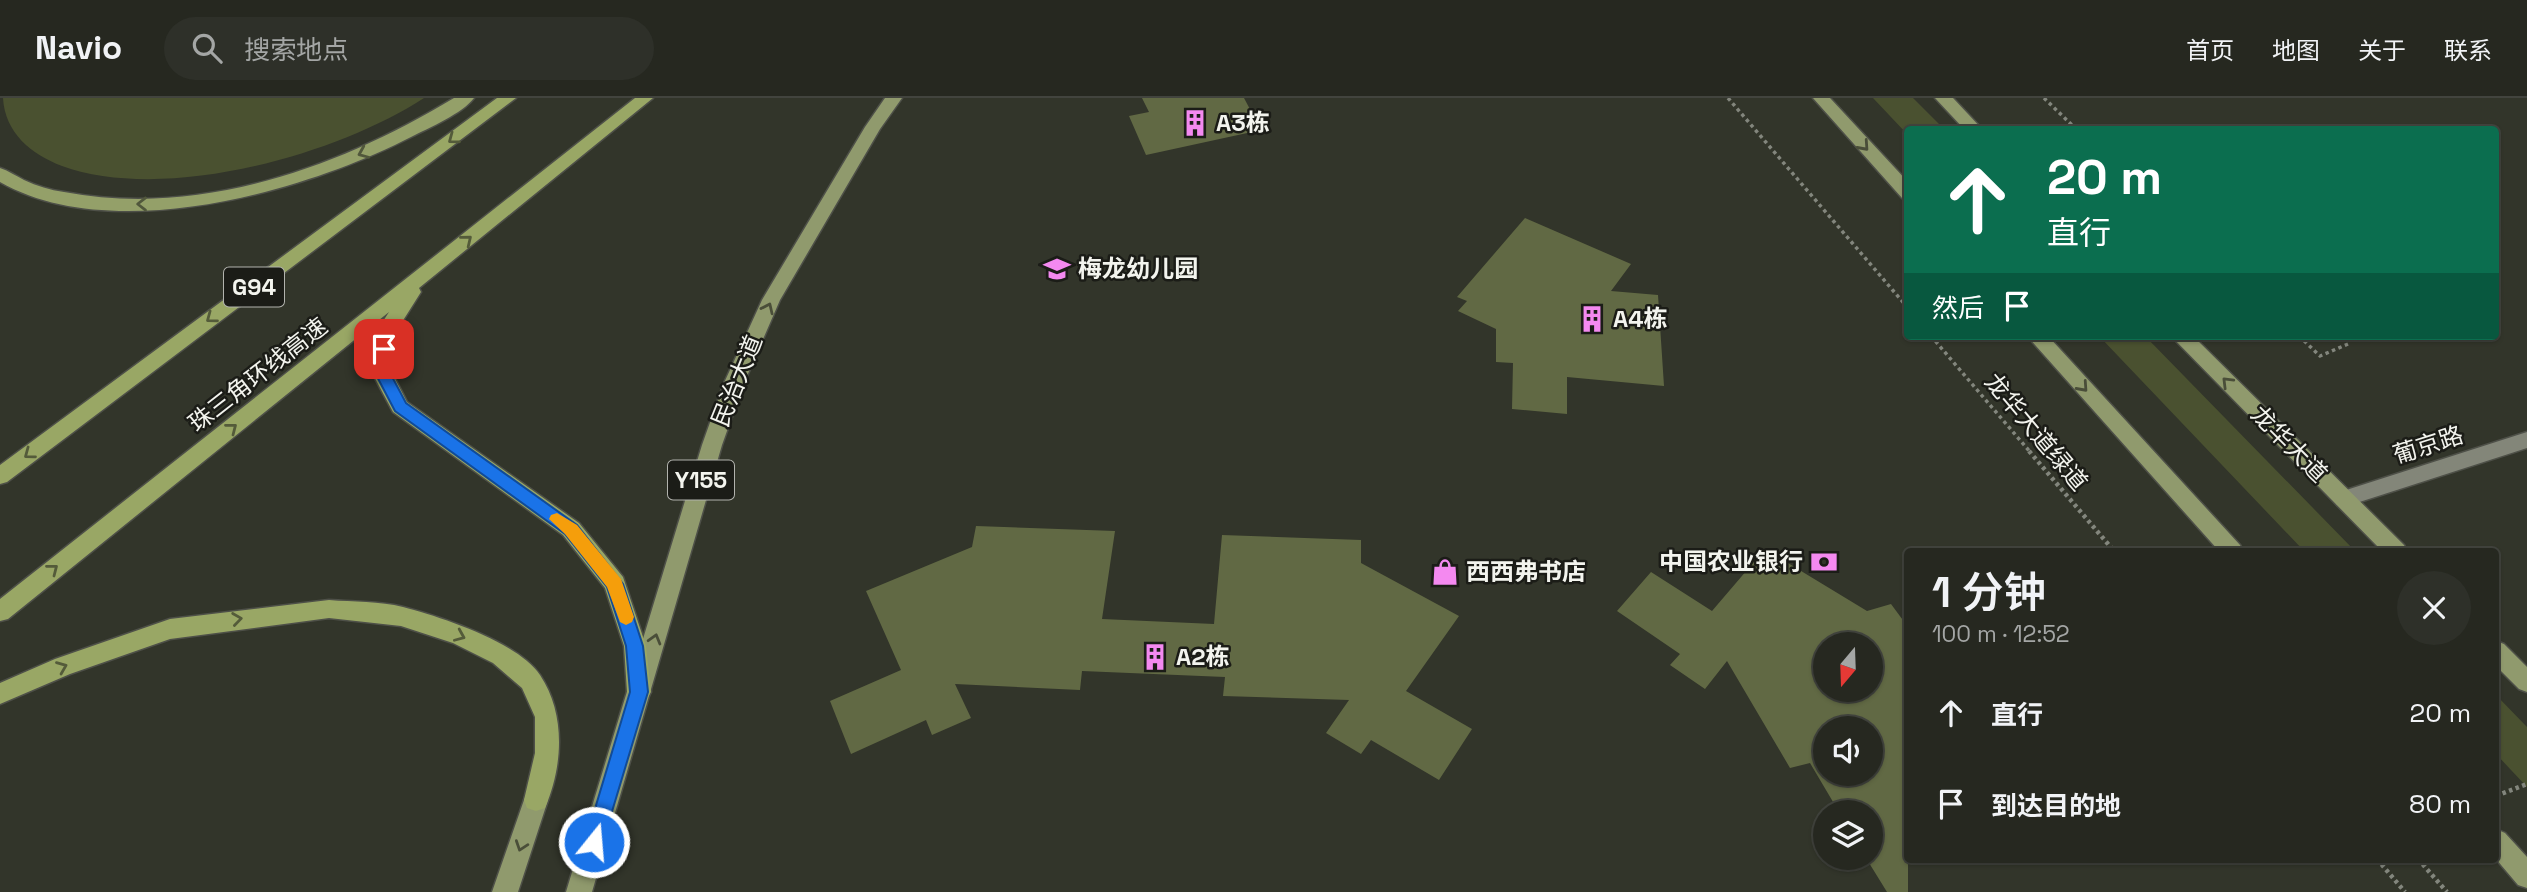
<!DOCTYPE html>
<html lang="zh">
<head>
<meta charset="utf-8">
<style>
	:root { --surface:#262820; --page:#2e3029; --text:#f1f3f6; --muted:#a4a6a5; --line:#42443e }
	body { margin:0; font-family:"Space Grotesk","Noto Sans SC",sans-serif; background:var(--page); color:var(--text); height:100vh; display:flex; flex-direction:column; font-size:26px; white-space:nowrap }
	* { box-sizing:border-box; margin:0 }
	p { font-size:23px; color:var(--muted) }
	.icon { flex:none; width:38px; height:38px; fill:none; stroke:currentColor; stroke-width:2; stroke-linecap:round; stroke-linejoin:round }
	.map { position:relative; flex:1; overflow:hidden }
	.drawer { position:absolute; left:1904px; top:450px; width:595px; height:315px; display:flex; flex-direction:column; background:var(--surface); border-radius:7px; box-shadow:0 2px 5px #0004,0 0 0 2px var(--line) }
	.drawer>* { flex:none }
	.banner { position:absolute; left:1904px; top:28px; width:595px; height:214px; border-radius:7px; box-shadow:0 2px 5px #0004,0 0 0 2px var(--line); background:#0b6e4f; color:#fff; overflow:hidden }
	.needle { width:46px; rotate:199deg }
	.controls { position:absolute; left:1813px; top:534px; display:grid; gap:14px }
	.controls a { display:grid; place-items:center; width:70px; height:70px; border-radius:50%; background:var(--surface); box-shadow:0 2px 5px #0004,0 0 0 2px var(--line); font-size:35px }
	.pin { position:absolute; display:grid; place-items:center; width:60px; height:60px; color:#fff; margin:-30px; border-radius:14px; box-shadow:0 4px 10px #0006 }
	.me { position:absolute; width:77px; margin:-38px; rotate:17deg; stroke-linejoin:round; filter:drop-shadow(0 0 5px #0008) }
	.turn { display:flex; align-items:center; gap:24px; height:147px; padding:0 28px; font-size:32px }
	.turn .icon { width:91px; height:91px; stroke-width:2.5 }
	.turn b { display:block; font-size:49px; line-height:60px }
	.then { display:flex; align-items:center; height:66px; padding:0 28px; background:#0003; gap:14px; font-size:26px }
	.round { display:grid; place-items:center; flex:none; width:74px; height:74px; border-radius:37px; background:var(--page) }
	.overview { display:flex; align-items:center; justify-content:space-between; height:119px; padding:0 28px }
	h1 { font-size:42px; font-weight:600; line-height:52px }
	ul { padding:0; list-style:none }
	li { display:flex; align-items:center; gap:21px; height:91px; padding:0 28px }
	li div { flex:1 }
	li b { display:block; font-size:26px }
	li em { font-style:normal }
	header { display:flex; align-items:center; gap:42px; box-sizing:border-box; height:98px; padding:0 35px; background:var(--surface); border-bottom:2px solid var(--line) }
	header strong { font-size:33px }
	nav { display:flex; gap:38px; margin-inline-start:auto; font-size:24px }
	.search { width:490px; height:63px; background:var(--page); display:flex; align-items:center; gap:18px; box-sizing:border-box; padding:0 24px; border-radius:38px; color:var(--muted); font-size:26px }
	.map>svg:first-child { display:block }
	.green { fill:#4a5130 }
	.building { fill:#616944; fill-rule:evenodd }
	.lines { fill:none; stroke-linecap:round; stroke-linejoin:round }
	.minor-casing { stroke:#4e5048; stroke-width:3 }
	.primary-casing { stroke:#4e5048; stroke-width:3 }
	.trunk-casing { stroke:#4e5048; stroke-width:3 }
	.motorway-casing { stroke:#4e5048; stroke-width:3 }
	.path-far1 { stroke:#83867d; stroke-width:3.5; stroke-dasharray:3.5 3.5; stroke-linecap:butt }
	.path { stroke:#83867d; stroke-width:4.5; stroke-dasharray:3.5 3.5; stroke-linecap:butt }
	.minor { fill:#838679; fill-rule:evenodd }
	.primary { fill:#909a6d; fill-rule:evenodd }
	.trunk { fill:#94a069; fill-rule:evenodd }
	.motorway { fill:#99a765; fill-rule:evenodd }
	.oneway { stroke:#545b3a }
	.oneway2 { stroke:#4a4e39 }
	.oneway3 { stroke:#51573c }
	.route { fill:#1a73e8; stroke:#114b97; stroke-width:2 }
	.slow { fill:#f59e0b }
	.labels { text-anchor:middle; stroke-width:5; stroke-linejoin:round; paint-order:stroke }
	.shield { fill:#1b1c17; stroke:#b2b3ae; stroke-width:2 }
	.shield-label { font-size:23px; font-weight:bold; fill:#f3f4ee }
	.poi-label { font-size:24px; font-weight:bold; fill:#f3f4ee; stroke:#1b1c17; text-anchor:start }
	.street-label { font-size:24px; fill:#f3f4ee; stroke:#1b1c17 }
</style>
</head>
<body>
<header>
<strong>Navio</strong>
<div class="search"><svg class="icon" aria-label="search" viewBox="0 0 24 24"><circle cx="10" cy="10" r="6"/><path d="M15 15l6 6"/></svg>搜索地点</div>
<nav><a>首页</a><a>地图</a><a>关于</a><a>联系</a></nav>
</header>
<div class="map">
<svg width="2527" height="794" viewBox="0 0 2527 794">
	<rect width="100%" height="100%" fill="#32352a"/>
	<path class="green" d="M3,0H424C335,58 164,105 62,68C31,56 5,35 3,0Z
		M1873,0H1913L1944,31L1908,32L1907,36Z
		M2099,238H2145L2355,453H2304Z
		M2496,597L2527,629V689L2496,656Z"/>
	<path class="building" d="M1142,0H1244L1261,32L1146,57L1129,18L1149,14Z
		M1525,120L1631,166L1611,193L1658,197L1664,288L1567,279V316L1512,311L1513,265L1496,264V231L1458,213L1467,203L1457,199Z
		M976,428L1115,433L1102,521L1214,526L1222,437L1361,442V465L1459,518L1406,593L1472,631L1439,682L1371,642L1361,656L1326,635L1349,602L1223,598L1225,579L1082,573L1080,592L955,586L971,620L932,637L926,622L851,656L830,603L901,572L866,493L972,449Z
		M1765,451L1867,513L1891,506L1908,529V794H1887L1866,760H1871V714H1839L1810,665L1790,670L1727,563L1705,591L1670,567L1680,556L1617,513L1651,474L1712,513ZM1825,546H1871V592H1825ZM1825,630H1871V676H1825Z"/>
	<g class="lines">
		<defs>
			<path id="minor" d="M2527,334V350L2344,409L2337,407L2333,401L2337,395Z"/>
			<path id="primary" d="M885,0H902L880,31L780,202L744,285L722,347L592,794H566L702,347L724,285L762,202L865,29Z
				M1813,0H1830L1908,84V102L1902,100Z
				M1935,0H1953L1983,32H1965Z
				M2027,238H2048L2240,447L2243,453H2219Z
				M2171,238H2193L2404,447L2407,453H2382Z
				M2496,543L2504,546L2527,569V594L2519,591L2496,568Z
				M536,691L545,694L548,702L518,794H492L524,702L527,694Z
				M2496,731L2505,735L2527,759V790L2518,787L2496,761Z"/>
			<path id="trunk" d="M454,0H474C463,15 429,30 411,39C304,94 112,148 0,84V70C9,73 16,78 24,82C37,88 50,92 64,94C200,120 340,69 454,0Z"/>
			<path id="motorway" d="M497,0H516L7,384L0,386V367Z
				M635,0H653L419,190L421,194L397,232L390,271L407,304L579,425L623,479L646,548L651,594L647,601L639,604L631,601L627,594L624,548L605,490L563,437L393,314L370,271L378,231L389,214L8,521L0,523V501Z
				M329,502C353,504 380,503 403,509C441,519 518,544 540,577C566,616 563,668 545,710L536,713L527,710L524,702L535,655V619L522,590L493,565L453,545L401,528L329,520L170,541L70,576L0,606V585L55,561L170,521Z"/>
		</defs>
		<use href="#minor" class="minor-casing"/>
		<use href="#primary" class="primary-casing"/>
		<use href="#trunk" class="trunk-casing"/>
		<use href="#motorway" class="motorway-casing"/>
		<path class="path-far1" d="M1728,0L1908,210
			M2044,0L2077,32
			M1931,238L2031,355
			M2299,238L2320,258L2348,246"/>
		<path class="path" d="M2029,353L2114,453
			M2496,698L2527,686
			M2377,761L2405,794
			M2418,761L2447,794"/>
		<use href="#minor" class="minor"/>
		<use href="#primary" class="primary"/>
		<use href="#trunk" class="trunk"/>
		<use href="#motorway" class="motorway"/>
	</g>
	<defs><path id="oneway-chevron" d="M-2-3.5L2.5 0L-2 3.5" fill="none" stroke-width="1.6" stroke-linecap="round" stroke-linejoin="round" transform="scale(1.75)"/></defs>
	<g class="oneway">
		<use href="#oneway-chevron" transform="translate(453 41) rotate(143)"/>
		<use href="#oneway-chevron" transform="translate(467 142) rotate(-39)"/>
		<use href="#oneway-chevron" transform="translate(211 220) rotate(143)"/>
		<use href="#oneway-chevron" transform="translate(232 330) rotate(-38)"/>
		<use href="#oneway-chevron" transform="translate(29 356) rotate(143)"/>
		<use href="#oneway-chevron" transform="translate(53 471) rotate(-38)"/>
		<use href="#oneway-chevron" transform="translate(237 521) rotate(-8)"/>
		<use href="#oneway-chevron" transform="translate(460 538) rotate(23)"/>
		<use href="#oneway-chevron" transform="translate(62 569) rotate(-22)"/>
	</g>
	<g class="oneway2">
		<use href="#oneway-chevron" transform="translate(1864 48) rotate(48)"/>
		<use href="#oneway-chevron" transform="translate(768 210) rotate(-65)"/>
		<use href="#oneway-chevron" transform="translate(2227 284) rotate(-135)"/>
		<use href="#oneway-chevron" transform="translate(2083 289) rotate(48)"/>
		<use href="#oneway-chevron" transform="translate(655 541) rotate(-74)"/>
		<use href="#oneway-chevron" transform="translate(521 748) rotate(109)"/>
	</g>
	<g class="oneway3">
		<use href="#oneway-chevron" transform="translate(363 55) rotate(157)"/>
		<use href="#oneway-chevron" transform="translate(142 106) rotate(-180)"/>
	</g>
	<path class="route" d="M384,246L391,251L388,271L406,305L577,427L623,486L643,548L648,594L601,750L594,753L587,750L585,744L630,594L626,548L607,489L565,436L395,313L373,271L377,251Z"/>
	<path class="slow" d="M557,415L577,427L621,481L634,519L632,524L626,527L620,524L607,489L565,436L549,421L551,417Z"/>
	<defs>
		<symbol id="building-bare" viewBox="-9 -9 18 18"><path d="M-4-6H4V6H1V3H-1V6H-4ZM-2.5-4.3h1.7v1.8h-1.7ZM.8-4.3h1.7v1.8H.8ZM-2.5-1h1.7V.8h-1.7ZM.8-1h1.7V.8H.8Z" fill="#f489f0" stroke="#1b1c17" stroke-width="2.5" paint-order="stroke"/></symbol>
		<symbol id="school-bare" viewBox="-9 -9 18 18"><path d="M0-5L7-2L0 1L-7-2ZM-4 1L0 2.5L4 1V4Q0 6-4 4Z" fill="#f489f0" stroke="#1b1c17" stroke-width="2.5" paint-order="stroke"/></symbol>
		<symbol id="bank-bare" viewBox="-9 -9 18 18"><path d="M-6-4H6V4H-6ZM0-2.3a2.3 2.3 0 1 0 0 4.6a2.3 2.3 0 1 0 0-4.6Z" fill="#f489f0" stroke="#1b1c17" stroke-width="2.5" paint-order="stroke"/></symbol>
		<symbol id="shop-bare" viewBox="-9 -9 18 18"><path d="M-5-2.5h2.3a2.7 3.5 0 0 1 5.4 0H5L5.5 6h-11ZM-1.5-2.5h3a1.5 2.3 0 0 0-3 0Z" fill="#f489f0" stroke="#1b1c17" stroke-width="2.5" paint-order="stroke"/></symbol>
	</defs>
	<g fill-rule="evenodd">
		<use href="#building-bare" x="1176" y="6" width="38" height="38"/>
		<use href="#school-bare" x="1038" y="152" width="38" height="38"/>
		<use href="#building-bare" x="1573" y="202" width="38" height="38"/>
		<use href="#bank-bare" x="1805" y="445" width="38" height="38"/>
		<use href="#shop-bare" x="1426" y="455" width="38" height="38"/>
		<use href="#building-bare" x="1136" y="540" width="38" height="38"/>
	</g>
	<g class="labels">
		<g class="shield">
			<rect x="224" y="169.5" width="60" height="39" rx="5"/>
			<rect x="668" y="362.5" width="66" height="39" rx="5"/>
		</g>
		<g class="shield-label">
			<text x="254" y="197">G94</text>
			<text x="701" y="390">Y155</text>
		</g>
		<g class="poi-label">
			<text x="1216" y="33">A3栋</text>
			<text x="1078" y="179">梅龙幼儿园</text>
			<text x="1613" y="229">A4栋</text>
			<text x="1803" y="472" text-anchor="end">中国农业银行</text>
			<text x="1466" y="482">西西弗书店</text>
			<text x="1176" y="567">A2栋</text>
		</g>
		<g class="street-label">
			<text transform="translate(258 277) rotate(-38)" y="8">珠三角环线高速</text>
			<text transform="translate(737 283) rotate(-68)" y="8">民治大道</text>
			<text transform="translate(2036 334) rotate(50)" y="8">龙华大道绿道</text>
			<text transform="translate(2289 346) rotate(45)" y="8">龙华大道</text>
			<text transform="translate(2428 347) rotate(-18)" y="8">葡京路</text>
		</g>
	</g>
</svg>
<div class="controls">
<a><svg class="needle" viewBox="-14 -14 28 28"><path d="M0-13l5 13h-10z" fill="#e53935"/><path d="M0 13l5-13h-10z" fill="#a4a6a5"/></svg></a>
<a><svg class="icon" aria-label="sound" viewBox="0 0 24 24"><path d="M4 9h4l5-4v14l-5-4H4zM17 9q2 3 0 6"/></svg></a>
<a><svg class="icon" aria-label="layers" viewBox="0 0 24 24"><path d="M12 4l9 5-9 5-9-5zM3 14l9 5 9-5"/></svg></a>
</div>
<div class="pin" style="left:384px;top:251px;background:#d93025"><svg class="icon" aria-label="arrive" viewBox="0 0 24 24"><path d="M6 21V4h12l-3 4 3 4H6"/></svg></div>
<svg class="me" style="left:594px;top:744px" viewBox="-20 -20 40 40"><circle r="17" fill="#1a73e8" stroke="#fff" stroke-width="3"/><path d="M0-11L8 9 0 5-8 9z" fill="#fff"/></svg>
<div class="banner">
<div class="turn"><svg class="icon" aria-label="ahead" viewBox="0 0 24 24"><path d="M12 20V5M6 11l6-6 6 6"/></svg><div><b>20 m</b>直行</div></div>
<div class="then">然后<svg class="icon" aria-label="arrive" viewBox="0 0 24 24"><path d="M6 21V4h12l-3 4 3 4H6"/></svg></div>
</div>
<section class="drawer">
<div class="overview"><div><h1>1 分钟</h1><p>100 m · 12:52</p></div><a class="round"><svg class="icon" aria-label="close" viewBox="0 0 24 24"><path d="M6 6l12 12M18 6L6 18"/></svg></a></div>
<ul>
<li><svg class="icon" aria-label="ahead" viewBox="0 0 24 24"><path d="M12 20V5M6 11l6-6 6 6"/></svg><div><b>直行</b></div><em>20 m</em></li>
<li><svg class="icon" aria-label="arrive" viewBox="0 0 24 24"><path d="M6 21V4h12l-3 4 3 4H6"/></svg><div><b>到达目的地</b></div><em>80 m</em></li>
</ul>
</section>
</div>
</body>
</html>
